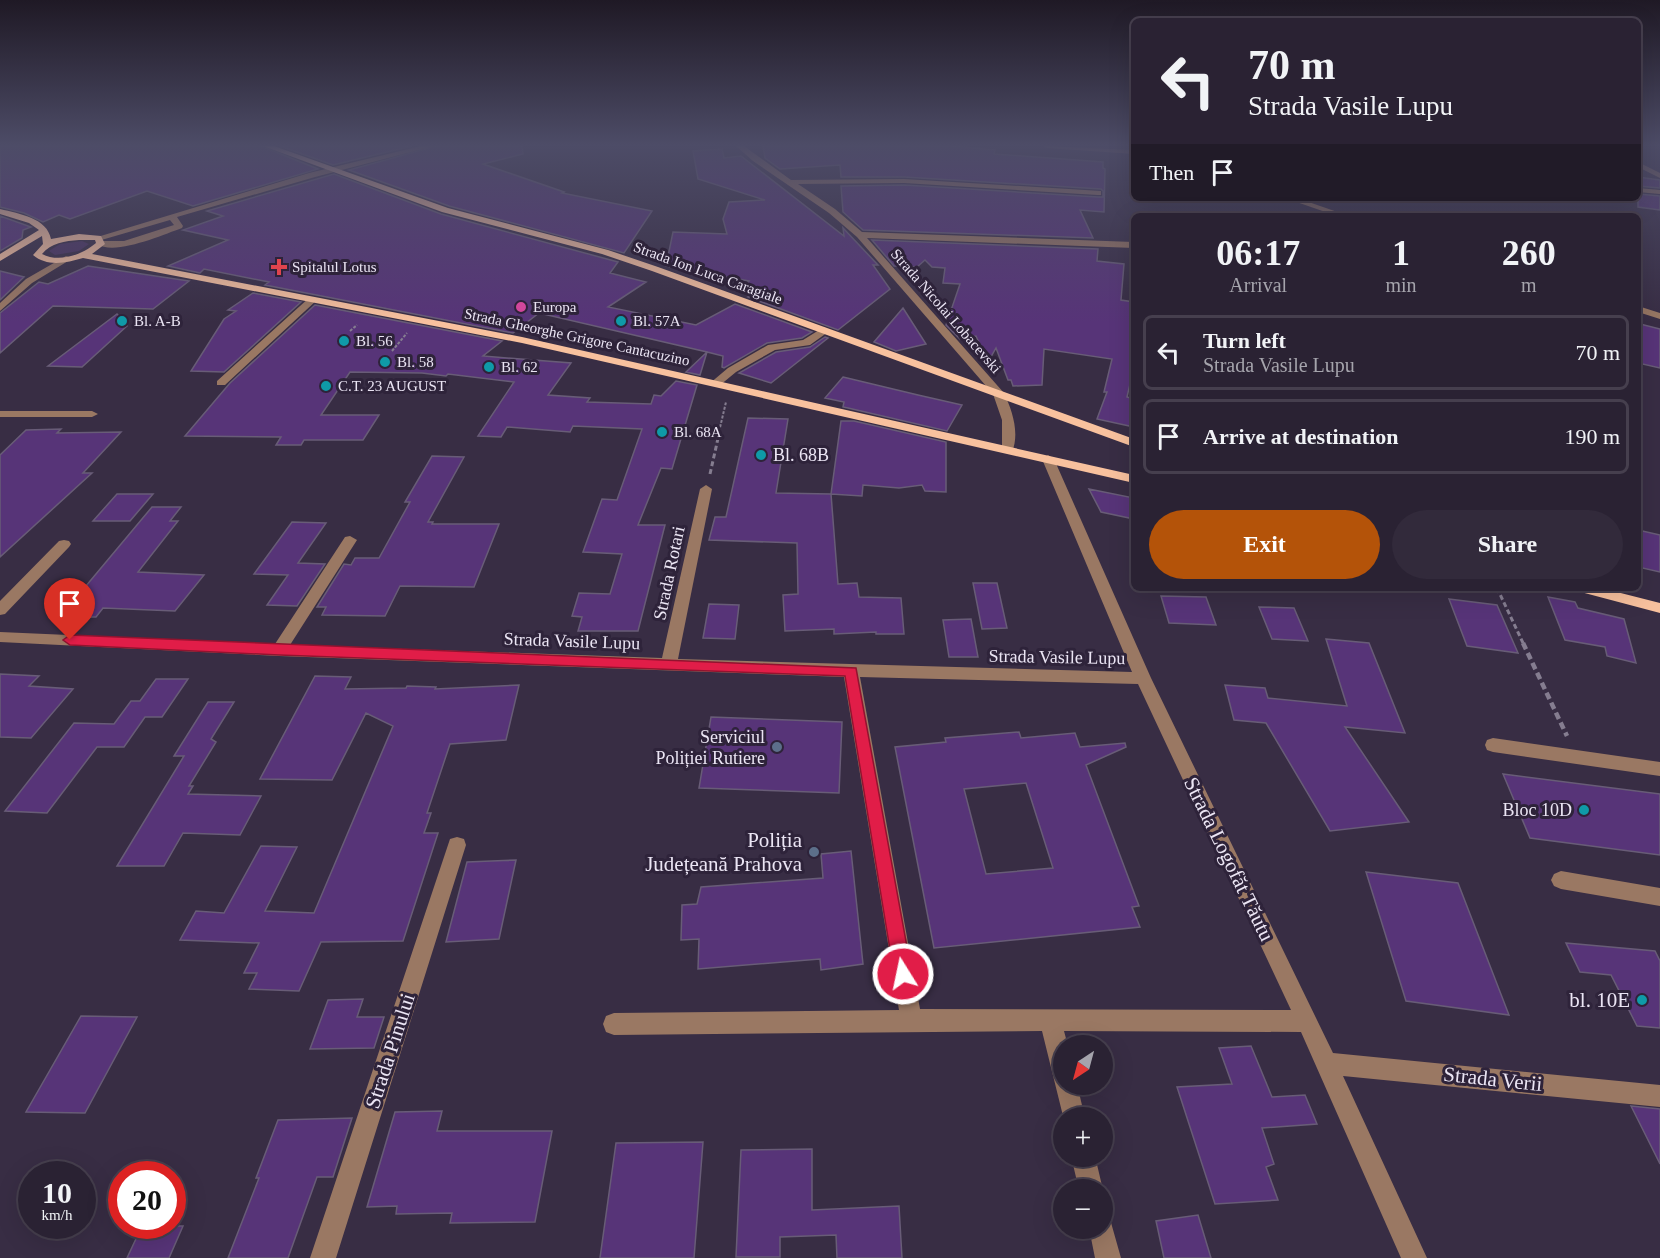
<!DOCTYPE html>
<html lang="en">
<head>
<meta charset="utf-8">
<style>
	:root { --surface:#2a2233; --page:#322a3b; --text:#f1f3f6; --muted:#a5a4ac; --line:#463f4e; --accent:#b45309 }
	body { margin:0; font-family:"Times New Roman",serif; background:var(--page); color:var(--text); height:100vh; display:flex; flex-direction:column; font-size:22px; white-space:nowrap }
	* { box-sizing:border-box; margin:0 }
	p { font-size:20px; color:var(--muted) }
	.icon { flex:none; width:33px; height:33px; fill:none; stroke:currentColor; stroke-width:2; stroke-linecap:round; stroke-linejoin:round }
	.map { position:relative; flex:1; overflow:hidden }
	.side { position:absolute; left:1131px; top:213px; width:510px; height:378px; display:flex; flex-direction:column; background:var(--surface); border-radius:9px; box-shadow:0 6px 24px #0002,0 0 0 2px var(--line) }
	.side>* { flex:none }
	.banner { position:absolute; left:1131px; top:18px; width:510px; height:183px; border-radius:9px; box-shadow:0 6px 24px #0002,0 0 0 2px var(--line); background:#2a2233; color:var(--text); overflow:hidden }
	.needle { width:39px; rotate:216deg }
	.fabs { position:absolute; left:1053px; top:1035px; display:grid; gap:12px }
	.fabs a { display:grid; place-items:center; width:60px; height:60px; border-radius:50%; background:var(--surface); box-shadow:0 6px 24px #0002,0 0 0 2px var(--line); font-size:30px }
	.speed { position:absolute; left:18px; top:1161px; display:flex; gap:12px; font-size:30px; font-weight:700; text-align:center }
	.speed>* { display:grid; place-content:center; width:78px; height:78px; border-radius:50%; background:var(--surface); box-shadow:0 6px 24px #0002,0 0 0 2px var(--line); line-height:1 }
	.speed small { font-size:15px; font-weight:400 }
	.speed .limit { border:9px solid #d22; background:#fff; color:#111 }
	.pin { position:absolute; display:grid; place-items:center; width:51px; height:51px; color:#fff; margin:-62px -26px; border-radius:50% 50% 50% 0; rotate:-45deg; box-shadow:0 0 6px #0007 }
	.pin .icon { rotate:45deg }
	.me { position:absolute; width:66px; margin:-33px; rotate:350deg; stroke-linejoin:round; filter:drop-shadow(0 0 4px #0008) }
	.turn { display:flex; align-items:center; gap:21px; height:126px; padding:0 18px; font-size:27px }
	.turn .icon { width:78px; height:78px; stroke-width:2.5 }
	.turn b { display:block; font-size:42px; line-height:51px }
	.then { display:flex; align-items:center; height:57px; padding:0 18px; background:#0003; gap:12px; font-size:22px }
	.eta { display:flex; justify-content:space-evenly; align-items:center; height:102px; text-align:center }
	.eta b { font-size:36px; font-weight:600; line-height:42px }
	.action { display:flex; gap:12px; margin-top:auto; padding:12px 18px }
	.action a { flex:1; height:69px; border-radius:36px; background:var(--accent); color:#fff; font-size:24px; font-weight:600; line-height:69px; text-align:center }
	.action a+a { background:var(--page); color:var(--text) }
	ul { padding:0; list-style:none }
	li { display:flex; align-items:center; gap:18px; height:75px; margin:0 12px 9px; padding:0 6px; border:3px solid var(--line); border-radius:9px }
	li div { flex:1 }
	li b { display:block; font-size:22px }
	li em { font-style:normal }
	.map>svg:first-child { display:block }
	.green { fill:#4a3460 }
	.building { fill:#573478; stroke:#685c77; stroke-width:1.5; fill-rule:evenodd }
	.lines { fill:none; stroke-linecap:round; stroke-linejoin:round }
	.path-far2 { stroke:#857d90; stroke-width:2; stroke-dasharray:3 1.5; stroke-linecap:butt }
	.path-far1 { stroke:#857d90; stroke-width:3; stroke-dasharray:5 3; stroke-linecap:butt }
	.path { stroke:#857d90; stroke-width:4.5; stroke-dasharray:7 4; stroke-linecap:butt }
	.minor { fill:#9a7863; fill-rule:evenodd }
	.major { fill:#f8c19e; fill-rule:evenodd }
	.route { fill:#e11d48; stroke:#92132f; stroke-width:1.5 }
	.health-dot { fill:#e0444e; stroke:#2e233a; stroke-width:2 }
	.hotel-dot { fill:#d1479c; stroke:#2e233a; stroke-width:2 }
	.culture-dot { fill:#0f9aa8; stroke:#2e233a; stroke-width:2 }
	.service-dot { fill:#5c6f8a; stroke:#2e233a; stroke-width:2 }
	.labels { text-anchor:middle; stroke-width:6; stroke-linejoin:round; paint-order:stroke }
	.far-poi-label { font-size:15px; fill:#ebe5f4; stroke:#2e233a; text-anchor:start }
	.far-street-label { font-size:15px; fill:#ebe5f4; stroke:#2e233a }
	.poi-label { font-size:18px; fill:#ebe5f4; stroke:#2e233a; text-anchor:end }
	.street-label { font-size:18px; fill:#ebe5f4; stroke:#2e233a }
	.near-poi-label { font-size:21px; fill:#ebe5f4; stroke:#2e233a; text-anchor:end }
	.near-street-label { font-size:21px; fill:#ebe5f4; stroke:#2e233a }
</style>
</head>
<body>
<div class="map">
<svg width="1660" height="1258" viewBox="0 0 1660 1258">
	<rect width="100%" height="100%" fill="#382d44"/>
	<path class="green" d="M82,241L89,244L79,251L55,255L49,251L60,244Z"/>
	<path class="building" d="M0,146H261L318,169L193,206L147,191L70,219L59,215L43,222L24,213L0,207Z
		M280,146H412L333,165Z
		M436,146H522L523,154L483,164L564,192L562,193L652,211L624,253L449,206L349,170Z
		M763,146H951L995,150L994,154L1103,162V168L1105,169L1104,212L1080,210L1093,238L863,230L843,212L841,186L904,185L1098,197H1103V191L1101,189L904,177H841L840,165L780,169L765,158Z
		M722,149L724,158L741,156L844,236L843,228L878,265H873L890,289L838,330L748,297L758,292L742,288L749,281L666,266L673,232L727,234L723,219L729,202L765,200L698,179L693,151Z
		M334,174L441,214L618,262L610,273L646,282L608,307L696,325L735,304L812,332L802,338L767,343L724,368L722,367L723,356L707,352L700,375L686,372L707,352L539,313L513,333L265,285L269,282L204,269L200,273L168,266L228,240L183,230L223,216L207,211Z
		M1638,177L1660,180V188L1638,186Z
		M1638,194L1660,196V210L1638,207Z
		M0,216L31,227L23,230L22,238L0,251Z
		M872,240L1098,249L1097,261L1124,264L1121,300L1134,302V367L1127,397L1134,399V427L1097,419L1107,392H1104L1112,359L1044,349L1042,385L1013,386L1011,380H1008L996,348L988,362L976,336L960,339L946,325L960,284L943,283L945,268L932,267L925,260L917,267L894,266Z
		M88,266L189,281L153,309L53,306L0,353V313L39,282L48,284Z
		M0,271L24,277L0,300Z
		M253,293L301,302L224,372L191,371L224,319L236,311L228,310Z
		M315,305L502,341L483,356L571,363L548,395L590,398L587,402L651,404L654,395L661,396L676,381L697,385L672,469L661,468L638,525H665L638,631H578L582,617L572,616L579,593L610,594L622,554L583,552L602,499L617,500L642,429L573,426L570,432L507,427L501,437L478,436L514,382L448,374L446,376L422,373L350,372L321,415H379L363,440H304L301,445H276L281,437L185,436L230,383Z
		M903,308L926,344L896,351L874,342Z
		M117,314L127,326L82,367L48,366Z
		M1640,324L1660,329V368L1638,363Z
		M825,337L828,338L771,383L739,373L776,352L810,347Z
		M843,377L918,395L962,405L947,431L848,408L843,407L844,402L825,398Z
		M748,418L788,419L776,493L831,494L841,421H854L946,442V492L925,491L922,485L899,488L863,485L862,496L831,494L838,584L857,583L859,597L901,598L904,634H876V632L834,634V629L785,631L783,595L798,594L797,543L709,540L715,517H726Z
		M61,429L57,433L121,432L83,473H92L0,557V455L26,430Z
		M432,456L464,457L428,522H433L432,524H499L474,587L400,586L385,616L322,615L326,607H317L344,564L351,565L355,558H379L410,502H405Z
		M1089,489L1134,498V519L1101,512Z
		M117,494H153L130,521H93Z
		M152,507H181L170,521H178L138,572L204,575L175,611L103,608L96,617H60Z
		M292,522L326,523L298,563L325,564L297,606L267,605L288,575L254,574Z
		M1638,530L1660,535V572L1638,567Z
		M973,583H997L1007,628L982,629Z
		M1161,596L1206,597L1216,625L1169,623Z
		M1548,597L1575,602L1578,608L1624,619L1636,663L1607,656L1605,647L1565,640Z
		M1449,599L1497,605L1518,653L1467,646Z
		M709,604L739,605L735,639L703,638Z
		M1259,607L1294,608L1308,641L1272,639Z
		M971,619L978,657H949L943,620Z
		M1326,639L1369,643L1405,733L1345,727L1409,822L1330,831L1266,723L1234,720L1225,685L1265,688L1268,698L1347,706Z
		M0,674L39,676L29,686L73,689L31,738L0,737Z
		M315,676L351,677L345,689L406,688L407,686L436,687L435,689L519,685L506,740L450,744L427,813H431L424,833H438L403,941L321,942L299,991L249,989L257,973H244L259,943L180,940L196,911L224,913L261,846L297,847L265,911L314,913L393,726L366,713L332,780L260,779Z
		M156,679H188L162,717H145L124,747H97L47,813L5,811L74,723L114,724L131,701H140Z
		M208,702H234L211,739L216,742L189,786H193L188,794L261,796L240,835L183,833L164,866H117L184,756H174Z
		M711,717L842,722L839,793L699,788Z
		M1019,732L1021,738L1075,733L1080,747L1125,743L1126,747L1086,765L1139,906L1132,907L1140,927L934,948L895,747L946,742L945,738ZM1026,783L1053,868L986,874L964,789Z
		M1503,774L1660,794V855L1530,838Z
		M851,851L863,964L821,970L820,959L698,969L699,939L681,940L682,905L697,904L701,887L823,878L821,854Z
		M516,860L499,939L446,942L467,862Z
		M1366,872L1458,883L1509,1015L1406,1001Z
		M1566,943L1655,951L1660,961V1028L1637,1026L1611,975L1580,972Z
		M363,999L357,1017H384L374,1048L310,1049L328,1000Z
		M81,1016L137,1017L85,1113L26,1112Z
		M1251,1046L1272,1097L1305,1095L1317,1124L1262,1128L1274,1164L1266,1167L1278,1200L1215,1204L1177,1087L1232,1084L1219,1048Z
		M1631,1106L1660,1109V1164Z
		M442,1111L437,1131H552L535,1222L450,1223L452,1213L396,1214L397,1206L367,1207L395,1112Z
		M352,1118L333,1177H317L288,1258H228L259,1178H256L278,1120Z
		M703,1142L694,1258H600L616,1143Z
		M812,1149V1210L899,1206L902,1258H837L836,1235L780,1237V1257H736L741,1150Z
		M1198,1215L1211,1258H1164L1156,1221Z
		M142,1226H183L169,1258H127Z"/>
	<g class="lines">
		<path class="path-far2" d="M350,331L357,325
			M392,351L407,333
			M718,436L726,402"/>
		<path class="path-far1" d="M710,474L719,434
			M1497,588L1524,645"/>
		<path class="path" d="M1523,643L1567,736"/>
		<path class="minor" d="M421,146H434L315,177L177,217L183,226L182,228C162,235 115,256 97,244L101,241H124L174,225L170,220L98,241L94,238L309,173Z
			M736,146H744L791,180L904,179L1101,191V195H1098L904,183L798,184L835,209L862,232L1134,242V248L867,238L1004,393C1012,410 1020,433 1012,452H1004L1002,449V420L993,394L857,237L829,213L753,161Z
			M1043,146L1134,150V154L1047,148Z
			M1638,162L1660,173V178L1638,167Z
			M1638,188L1660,190V194L1638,192Z
			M1285,198H1297L1349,216H1337Z
			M66,256L73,258L32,283L0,311V303L26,279Z
			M310,297L318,299L225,385H217V381Z
			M1638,306L1660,313V319L1638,312Z
			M824,327L829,330L828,332L810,345L775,350L736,372L719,386H711L709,384L728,368L768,345L803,340Z
			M0,411H92L98,414L92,417H0Z
			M1048,455L1054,459L1151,678L1333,1053L1660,1085V1107L1343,1076L1427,1258H1401L1301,1032L1064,1031L1068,1046H1064V1084H1077L1085,1118H1064V1120L1042,1031L614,1035L606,1032L603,1024L606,1016L614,1013L899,1010L844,677L279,656L0,642V632L275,644L345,537L350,536L357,540L290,645L662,658L700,489L706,485L712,489L678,659L1132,672L1042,459ZM860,677L1138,684L1291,1010L920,1009Z
			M64,540L69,541L71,544L69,547L5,614L0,615V601L59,541Z
			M1493,738L1660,762V776L1493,752L1487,750L1485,745L1487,740Z
			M457,837L464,839L466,845L336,1258H310L448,845L450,839Z
			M1561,871L1660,888V906L1561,889L1554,886L1551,880L1554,874Z
			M1071,1156H1095L1103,1190L1102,1191L1079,1190Z
			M1102,1216L1110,1219L1121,1258H1095L1089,1228H1102Z"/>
		<path class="major" d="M263,146H274L448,208L608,250L658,267L1134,439V447L652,271L602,254L442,212Z
			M0,209C20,214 47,218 51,239L79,234L101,236L105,244L92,254L522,337L1134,475V483L522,343L83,258C66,263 47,267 33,255L43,244L42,236L0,261V254L39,230L29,223L0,214ZM79,240H95L96,243C82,255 59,263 42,254C51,243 65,241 79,240Z
			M1575,588H1601L1660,603V613L1577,591Z"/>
	</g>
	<linearGradient id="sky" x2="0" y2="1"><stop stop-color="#1f1925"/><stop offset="0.45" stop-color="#4d4c67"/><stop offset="1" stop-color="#4d4c67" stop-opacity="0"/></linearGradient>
	<rect width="1660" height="322" fill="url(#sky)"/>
	<path class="route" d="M70,635L856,668L912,974L910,981L903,983L896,981L894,974L845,676L279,655L70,645L63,640Z"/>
	<path class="health-dot" d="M276 258h6v6h6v6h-6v6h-6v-6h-6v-6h6z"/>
	<circle class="hotel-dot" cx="521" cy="307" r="6"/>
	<g class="culture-dot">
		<circle cx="122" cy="321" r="6"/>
		<circle cx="621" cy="321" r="6"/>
		<circle cx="344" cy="341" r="6"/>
		<circle cx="385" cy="362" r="6"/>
		<circle cx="489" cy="367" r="6"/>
		<circle cx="326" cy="386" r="6"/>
		<circle cx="662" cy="432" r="6"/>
		<circle cx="761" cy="455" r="6"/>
		<circle cx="1584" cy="810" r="6"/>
		<circle cx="1642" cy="1000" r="6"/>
	</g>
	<g class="service-dot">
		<circle cx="777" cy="747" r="6"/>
		<circle cx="814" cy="852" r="6"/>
	</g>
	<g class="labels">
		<g class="far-poi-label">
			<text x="292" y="272">Spitalul Lotus</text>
			<text x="533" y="312">Europa</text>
			<text x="134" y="326">Bl. A-B</text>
			<text x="633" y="326">Bl. 57A</text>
			<text x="356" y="346">Bl. 56</text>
			<text x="397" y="367">Bl. 58</text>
			<text x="501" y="372">Bl. 62</text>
			<text x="338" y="391">C.T. 23 AUGUST</text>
			<text x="674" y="437">Bl. 68A</text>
		</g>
		<g class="far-street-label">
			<text transform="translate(708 273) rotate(20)" y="5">Strada Ion Luca Caragiale</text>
			<text transform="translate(946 311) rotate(49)" y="5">Strada Nicolai Lobacevski</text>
			<text transform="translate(577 337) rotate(12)" y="5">Strada Gheorghe Grigore Cantacuzino</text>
		</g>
		<g class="poi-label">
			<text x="773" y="461" text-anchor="start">Bl. 68B</text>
			<text x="765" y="743">Serviciul<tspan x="765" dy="21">Poliției Rutiere</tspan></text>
			<text x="1572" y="816">Bloc 10D</text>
		</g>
		<g class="street-label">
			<text transform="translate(669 573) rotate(-78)" y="6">Strada Rotari</text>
			<text transform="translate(572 641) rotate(2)" y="6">Strada Vasile Lupu</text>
			<text transform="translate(1057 657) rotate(1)" y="6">Strada Vasile Lupu</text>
		</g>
		<g class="near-poi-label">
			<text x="802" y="847">Poliția<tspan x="802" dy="24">Județeană Prahova</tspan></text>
			<text x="1630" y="1007">bl. 10E</text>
		</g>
		<g class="near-street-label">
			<text transform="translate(1229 859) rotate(64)" y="7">Strada Logofăt Tăutu</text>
			<text transform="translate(390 1051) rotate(-72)" y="7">Strada Pinului</text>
			<text transform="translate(1493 1079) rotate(6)" y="7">Strada Verii</text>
		</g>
	</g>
</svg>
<div class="fabs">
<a><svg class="needle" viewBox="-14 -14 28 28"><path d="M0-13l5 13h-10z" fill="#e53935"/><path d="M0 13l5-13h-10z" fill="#a5a4ac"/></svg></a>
<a>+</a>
<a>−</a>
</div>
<div class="speed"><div>10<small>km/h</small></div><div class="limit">20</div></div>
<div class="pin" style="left:70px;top:640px;background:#d93025"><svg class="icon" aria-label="arrive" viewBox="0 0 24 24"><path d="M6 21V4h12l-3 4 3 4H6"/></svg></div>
<svg class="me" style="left:903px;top:974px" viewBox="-20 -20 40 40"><circle r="17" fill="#e11d48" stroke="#fff" stroke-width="3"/><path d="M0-11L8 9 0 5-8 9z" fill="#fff"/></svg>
<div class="banner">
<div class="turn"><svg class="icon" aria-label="left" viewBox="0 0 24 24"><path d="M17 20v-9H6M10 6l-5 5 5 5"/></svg><div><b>70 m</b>Strada Vasile Lupu</div></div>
<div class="then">Then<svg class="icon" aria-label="arrive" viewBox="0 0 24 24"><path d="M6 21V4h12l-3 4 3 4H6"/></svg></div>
</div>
<section class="side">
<div class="eta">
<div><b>06:17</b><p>Arrival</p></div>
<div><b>1</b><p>min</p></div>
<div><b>260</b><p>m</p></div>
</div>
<ul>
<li><svg class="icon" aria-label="left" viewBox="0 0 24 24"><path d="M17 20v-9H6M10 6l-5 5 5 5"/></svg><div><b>Turn left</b><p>Strada Vasile Lupu</p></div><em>70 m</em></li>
<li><svg class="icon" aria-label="arrive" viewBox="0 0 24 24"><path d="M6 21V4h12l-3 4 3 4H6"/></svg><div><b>Arrive at destination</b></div><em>190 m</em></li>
</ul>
<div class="action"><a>Exit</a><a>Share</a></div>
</section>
</div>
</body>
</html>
